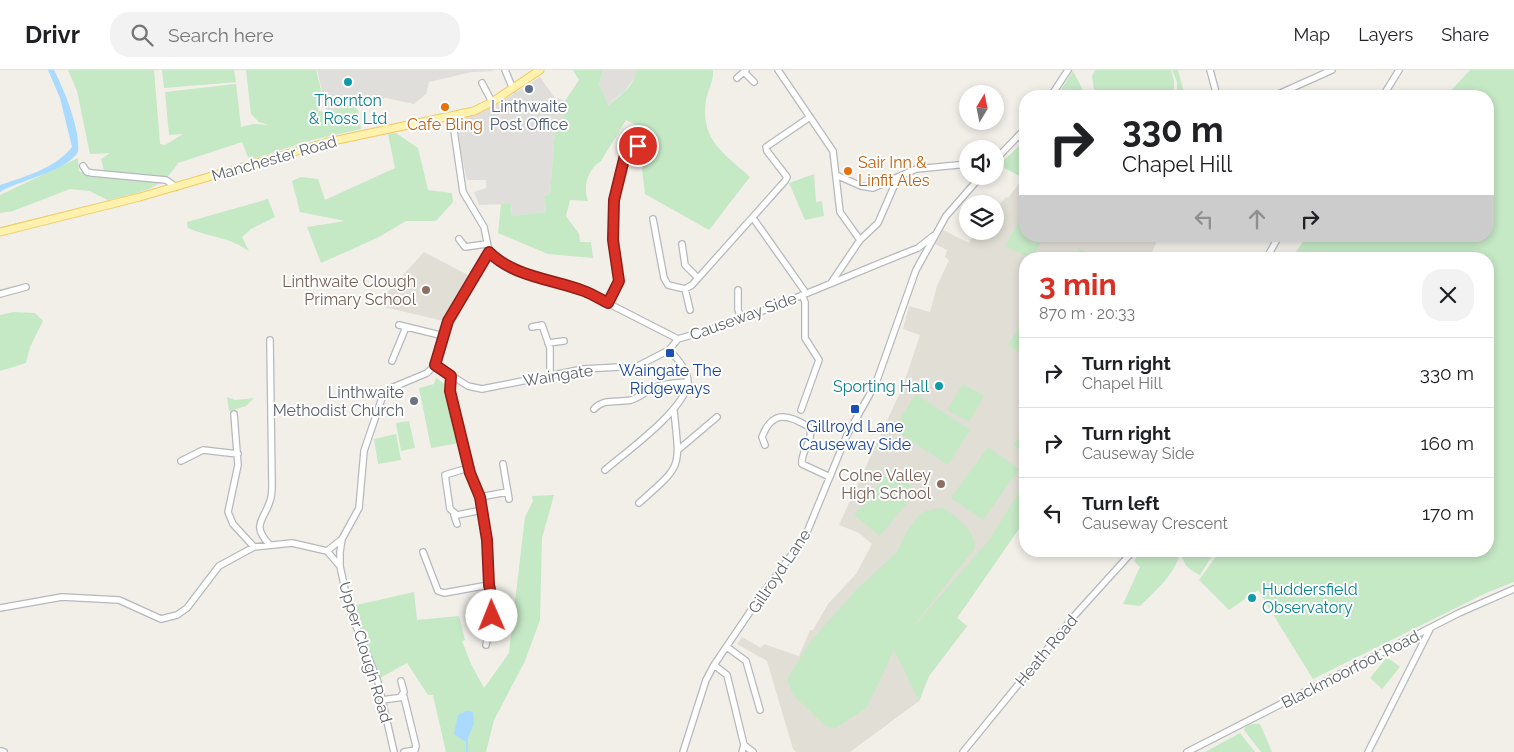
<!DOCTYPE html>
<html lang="en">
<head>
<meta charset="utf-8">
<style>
	:root { --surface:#fff; --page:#f2f2f2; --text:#202124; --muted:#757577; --line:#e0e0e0; --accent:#d93025 }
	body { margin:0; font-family:Raleway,sans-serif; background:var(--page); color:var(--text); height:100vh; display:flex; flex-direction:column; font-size:19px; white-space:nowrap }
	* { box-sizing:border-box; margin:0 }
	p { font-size:16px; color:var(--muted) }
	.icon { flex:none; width:28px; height:28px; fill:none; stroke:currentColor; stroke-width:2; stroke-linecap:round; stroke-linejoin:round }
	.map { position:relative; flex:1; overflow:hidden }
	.panel { position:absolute; left:1019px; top:182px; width:475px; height:305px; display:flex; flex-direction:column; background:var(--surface); border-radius:20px; box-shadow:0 2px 8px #0003 }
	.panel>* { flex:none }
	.guide { position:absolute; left:1019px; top:20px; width:475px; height:152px; border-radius:20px; box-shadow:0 2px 8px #0003; background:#fff; color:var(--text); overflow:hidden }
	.needle { width:32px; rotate:10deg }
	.buttons { position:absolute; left:959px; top:15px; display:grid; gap:10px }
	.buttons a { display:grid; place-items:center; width:45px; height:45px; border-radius:50%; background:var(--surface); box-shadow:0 2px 8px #0003; font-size:25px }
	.pin { position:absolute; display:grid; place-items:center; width:42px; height:42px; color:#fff; margin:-21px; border:2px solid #fff; border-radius:50%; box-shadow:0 1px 5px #0007 }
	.me { position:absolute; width:55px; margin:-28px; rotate:359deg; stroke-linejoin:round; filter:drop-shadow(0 0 4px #0008) }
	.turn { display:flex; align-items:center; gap:18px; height:105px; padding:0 20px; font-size:22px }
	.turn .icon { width:65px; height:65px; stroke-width:2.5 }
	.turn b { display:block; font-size:35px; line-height:42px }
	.lanes { display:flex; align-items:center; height:48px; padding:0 20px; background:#0003; justify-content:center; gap:25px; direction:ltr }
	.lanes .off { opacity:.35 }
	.round { display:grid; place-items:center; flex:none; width:52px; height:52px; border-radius:20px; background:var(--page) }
	.overview { display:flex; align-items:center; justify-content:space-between; height:85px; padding:0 20px }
	h1 { font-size:30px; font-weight:700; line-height:38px; color:var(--accent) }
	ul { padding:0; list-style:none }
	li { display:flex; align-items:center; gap:15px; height:70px; padding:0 20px; border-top:1px solid var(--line) }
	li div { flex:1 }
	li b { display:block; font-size:19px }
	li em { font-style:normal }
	header { display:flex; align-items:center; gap:30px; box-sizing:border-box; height:70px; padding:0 25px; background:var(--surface); border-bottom:1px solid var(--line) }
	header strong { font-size:24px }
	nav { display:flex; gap:28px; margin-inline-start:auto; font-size:18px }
	.search { width:350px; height:45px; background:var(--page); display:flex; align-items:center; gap:12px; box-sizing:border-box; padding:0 18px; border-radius:20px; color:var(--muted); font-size:19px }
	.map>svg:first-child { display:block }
	.industrial { fill:#e0deda }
	.education { fill:#e1ded6 }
	.green { fill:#c5e8c5 }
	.water { fill:#aadaff }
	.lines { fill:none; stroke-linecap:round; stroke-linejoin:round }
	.stream { stroke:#aadaff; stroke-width:2 }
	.minor-casing { stroke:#b5b8bc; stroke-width:8 }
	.major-casing { stroke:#f2c960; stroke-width:9 }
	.minor { stroke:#fff; stroke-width:5.5 }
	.major { stroke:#fff2af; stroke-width:7 }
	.route-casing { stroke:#8d1f18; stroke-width:12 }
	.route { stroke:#d93025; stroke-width:9 }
	.culture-dot { fill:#0f9aa8; stroke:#fff; stroke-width:2 }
	.service-dot { fill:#5c6f8a; stroke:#fff; stroke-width:2 }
	.food-dot { fill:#e8710a; stroke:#fff; stroke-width:2 }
	.education-dot { fill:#8d6e63; stroke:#fff; stroke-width:2 }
	.transit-dot { fill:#1a4fb4; stroke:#fff; stroke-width:2 }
	.worship-dot { fill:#6b7280; stroke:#fff; stroke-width:2 }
	.labels { text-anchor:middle; stroke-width:4; stroke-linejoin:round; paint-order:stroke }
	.culture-label { font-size:16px; fill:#0d838f; stroke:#fff }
	.service-label { font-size:16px; fill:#4e5e75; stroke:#fff }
	.food-label { font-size:16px; fill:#c56008; stroke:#fff }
	.street-label { font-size:16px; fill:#5f6368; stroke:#fff }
	.education-label { font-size:16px; fill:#785e54; stroke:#fff; text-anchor:end }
	.transit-label { font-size:16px; fill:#164399; stroke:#fff }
	.worship-label { font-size:16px; fill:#5b616d; stroke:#fff; text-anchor:end }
</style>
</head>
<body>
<header>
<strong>Drivr</strong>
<div class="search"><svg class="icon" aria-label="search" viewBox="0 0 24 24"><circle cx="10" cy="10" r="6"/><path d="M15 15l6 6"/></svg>Search here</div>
<nav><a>Map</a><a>Layers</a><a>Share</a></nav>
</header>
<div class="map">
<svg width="1514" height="682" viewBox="0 0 1514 682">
	<rect width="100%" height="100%" fill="#f1efe8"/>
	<path class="industrial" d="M317,0H494V1L472,2L429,12L426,24L414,34L386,28L327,42Z
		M603,0H636V6L625,21L607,35L599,14Z
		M540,7L554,27L565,31L563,50L555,62L550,124L544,126L546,142L512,146L511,134L479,135L474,122L486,118V110H467L460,78L458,51L498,34Z"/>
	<path class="education" d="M1023,108L1025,109V166H1159L1149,189H1025V450L957,548L967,556L929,606L919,631L850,682H796L793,679L767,591L737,574L742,567L761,578L764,574L799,586L810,560H813L828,534L856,504L872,474L859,463L839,455L903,316L920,265L903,259L909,236L930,242L937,216L949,190L945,187L947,180L935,174L943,160L969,173L976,161H995V139L1006,127L1008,128Z
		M424,182L470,206L444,251L376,235Z"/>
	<path class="green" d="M68,0H154L160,74L165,75L183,64L169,65L165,22L236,14L241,57L253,54L269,55L259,52L251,44L246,0H316L322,24L318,41L327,42L353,36L358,40L361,59L312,70L249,90L242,72L178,93C161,121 137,123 108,130L89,121L70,119L13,141L0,143V125L78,88L79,101L97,108L104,101L101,89L110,83L90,84L77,21Z
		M162,0H234L236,12L164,18Z
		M573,0H603L599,14L608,35C619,27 636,15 636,0H713C714,10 708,20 706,30C700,71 724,83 750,107L709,160L645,124L642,99L648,79L646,60L626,50L601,91C587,100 583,116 588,131L570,130L566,146L579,164L580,172H591L593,188L548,184L498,163L501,134H511L512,146L546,142L544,126L550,124L555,61L563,50L565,31L579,10Z
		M1095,0H1171L1174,11V26H1095L1092,6Z
		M1172,0H1178L1185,26H1177V12Z
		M1470,0H1514V512L1486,523L1313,609L1258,520L1229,540L1199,510L1220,481H1488V189H1291L1307,166H1488V26H1446Z
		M1073,1L1086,26H1057Z
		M396,63L418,78L428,120L452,123L453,132L436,151H406L377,168L321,193L307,157L345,151L300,142L292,111L301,107L318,109L325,130L395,98L388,64Z
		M1019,76H1025V109L999,95Z
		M814,104L816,132L822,131L824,146L805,150L789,113Z
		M268,129L275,147L251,159L242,167L249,181C227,166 211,168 188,158L187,152Z
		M1020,149L1025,152V166H1044L1032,189L1005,176Z
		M1079,178L1097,189H1072Z
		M14,242L35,243L43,251L30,277L26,293L0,301V245Z
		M1025,249V286L1008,275Z
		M436,308L446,315L459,373L431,378L419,318L434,314Z
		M963,314L984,326L969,352L947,340Z
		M916,324L970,360L948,395L893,359Z
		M227,327L235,330L254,328L246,336L229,341Z
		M409,351L415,378L401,381L396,353Z
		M1025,360V385L1014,375Z
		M396,364L401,390L378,394L374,369Z
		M988,377L1019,399L983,450L951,428Z
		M891,400L917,421L880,466L854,445Z
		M1025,413V450L957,548L967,556L929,606L919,631L894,580L867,637L836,658L827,657L793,625L787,609L810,572L857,519L897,482L907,461L921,443L933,439L944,438C958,449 975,459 975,478L907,564L989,470Z
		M554,425L542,468L540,550L525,591L494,650L486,682H446L433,625H428L407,593L380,608L352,536L414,522L417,550L459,546L465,570L462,571L471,594L484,618L509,583L525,447L533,431L532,426Z
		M1140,481H1180C1177,503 1155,521 1140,536L1123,534L1140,497L1134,491Z
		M1181,481H1215L1200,505C1188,499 1183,495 1181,481Z
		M1387,587L1400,597L1382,619L1370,608Z
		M1253,654H1260L1272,682H1261L1244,660L1246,656Z
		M1240,663L1255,682H1205Z"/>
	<path class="water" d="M48,0H54C64,19 81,61 78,82C66,102 19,110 0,122V115C24,107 56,98 72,77L60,28Z
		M466,641L473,642L474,653L467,671H464L454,664L458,645Z"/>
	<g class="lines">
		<path class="stream" d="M467,682V671"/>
		<defs>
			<path id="minor" d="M505,0L513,19
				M778,0L833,81L840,142L860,170
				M1210,0L1217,26
				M744,2L754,12
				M737,8L746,0
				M482,13L492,32
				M1051,26L1068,0
				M1274,26L1332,0
				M1383,26L1399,0
				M452,47L463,122L484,157L489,181L495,188L539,209L584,221L678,269C761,246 838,209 918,178L933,166
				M1018,66L1025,70
				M995,90L1025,59
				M83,96L87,102L92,103L166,110L176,117
				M836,105L861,116L873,118L898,107
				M753,148L806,223
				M653,149L664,208L668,215L685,219L692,215L785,111L787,107L767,81L766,77L810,47
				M459,169L465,177L486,174
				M682,174L685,195L698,208
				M1266,189L1279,166
				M831,213L860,170L878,153L898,107L916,99L968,94
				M685,219L690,240
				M738,220V240L742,249
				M0,224L26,217
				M608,233L619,211L613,170L614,130L626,81L638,75
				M399,255L444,266
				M532,257L542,255L550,278V305
				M548,273L564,271
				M392,291L406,257
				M435,295L468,316L482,319L583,299L638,296L669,280L678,269
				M435,295L448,251L489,181
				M451,306V321L470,403L480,427L487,470L489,515L493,537L486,575
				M594,339C604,328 617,333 631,330C641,327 647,320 656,317C665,313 678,313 688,312
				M801,340L819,290L805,268V232L802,225
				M234,344L238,395L228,442L233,454L254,477
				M765,375L762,367C772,340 788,344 809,357C815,371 800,381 802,394L830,407
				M678,380L717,347
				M181,391L203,380L238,384
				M503,394L509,429
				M468,398L445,405L450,439L457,445L482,440
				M605,400C626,382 686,339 688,312C688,300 677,288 669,280
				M480,427L507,422
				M639,433C683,394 680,399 674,341
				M454,445L457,454
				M269,474C251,455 264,450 270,431C272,426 272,419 272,414L270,270
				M423,482L438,521L444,523L489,515
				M339,495L327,481L342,469
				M0,538L62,527L119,530L161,549L177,545L187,538L219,496L254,477L292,473L327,481
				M727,577L746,591L760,640
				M714,595L727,605L744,675L742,682
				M401,626L404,622L401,611
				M382,630L404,627L416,676L415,680L404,682
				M744,675L753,682
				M0,681L4,682
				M394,682L378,612L349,538L340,496V482L342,469L359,438L364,381L382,328L389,319L427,303L435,295
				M683,682L706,610L714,595L760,527L805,467L847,365L876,313L916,200L946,146L981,106
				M963,682L1075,545L1133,481
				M1187,682L1459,543L1514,519
				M1368,682L1430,559"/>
			<path id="major" d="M0,162L140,127L328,72L474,41L492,32L540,0"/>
		</defs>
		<use href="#minor" class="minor-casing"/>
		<use href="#major" class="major-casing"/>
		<use href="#minor" class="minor"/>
		<use href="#major" class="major"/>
	</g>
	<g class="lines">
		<defs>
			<path id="route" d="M492,546V528L489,515L487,470L480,427L470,403L450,321L451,306L435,295L448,251L489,182C514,207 552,209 584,221C592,224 600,229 608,233L619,211L613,170L614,130L626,81L638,76"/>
		</defs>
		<use href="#route" class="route-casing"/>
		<use href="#route" class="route"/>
	</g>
	<g class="culture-dot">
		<circle cx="348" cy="12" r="5"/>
		<circle cx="939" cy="316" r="5"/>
		<circle cx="1252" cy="528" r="5"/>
	</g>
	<circle class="service-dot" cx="529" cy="19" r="5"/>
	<g class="food-dot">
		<circle cx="445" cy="37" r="5"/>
		<circle cx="848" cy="101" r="5"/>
	</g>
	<g class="education-dot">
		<circle cx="426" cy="220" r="5"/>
		<circle cx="941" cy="414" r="5"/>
	</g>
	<g class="transit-dot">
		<rect x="665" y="278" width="10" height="10" rx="2.5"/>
		<rect x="850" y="334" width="10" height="10" rx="2.5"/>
	</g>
	<circle class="worship-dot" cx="414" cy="331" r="5"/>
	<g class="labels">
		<g class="culture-label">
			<text x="348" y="36">Thornton<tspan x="348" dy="18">&amp; Ross Ltd</tspan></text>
			<text x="929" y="322" text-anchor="end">Sporting Hall</text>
			<text x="1262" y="525" text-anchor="start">Huddersfield<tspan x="1262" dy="18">Observatory</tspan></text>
		</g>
		<g class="service-label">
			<text x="529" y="42">Linthwaite<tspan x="529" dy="18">Post Office</tspan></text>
		</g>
		<g class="food-label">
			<text x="445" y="60">Cafe Bling</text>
			<text x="858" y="98" text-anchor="start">Sair Inn &amp;<tspan x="858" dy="18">Linfit Ales</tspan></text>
		</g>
		<g class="street-label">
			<text transform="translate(274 88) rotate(-16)" y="6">Manchester Road</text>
			<text transform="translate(743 246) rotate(-20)" y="6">Causeway Side</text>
			<text transform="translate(558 305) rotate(-9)" y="6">Waingate</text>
			<text transform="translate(779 501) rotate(-56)" y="6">Gillroyd Lane</text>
			<text transform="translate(1046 580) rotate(-50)" y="6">Heath Road</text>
			<text transform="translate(366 582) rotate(73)" y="6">Upper Clough Road</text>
			<text transform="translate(1350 599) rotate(-27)" y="6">Blackmoorfoot Road</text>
		</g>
		<g class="education-label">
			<text x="416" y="217">Linthwaite Clough<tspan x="416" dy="18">Primary School</tspan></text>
			<text x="931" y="411">Colne Valley<tspan x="931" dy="18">High School</tspan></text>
		</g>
		<g class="transit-label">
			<text x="670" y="306">Waingate The<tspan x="670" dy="18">Ridgeways</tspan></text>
			<text x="855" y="362">Gillroyd Lane<tspan x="855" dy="18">Causeway Side</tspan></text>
		</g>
		<g class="worship-label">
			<text x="404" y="328">Linthwaite<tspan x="404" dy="18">Methodist Church</tspan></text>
		</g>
	</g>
</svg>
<div class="buttons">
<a><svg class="needle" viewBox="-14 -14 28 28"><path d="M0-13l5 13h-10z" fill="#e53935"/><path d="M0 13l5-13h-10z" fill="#757577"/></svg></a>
<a><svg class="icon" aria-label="sound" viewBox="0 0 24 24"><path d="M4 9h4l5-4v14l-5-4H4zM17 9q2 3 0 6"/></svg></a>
<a><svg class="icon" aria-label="layers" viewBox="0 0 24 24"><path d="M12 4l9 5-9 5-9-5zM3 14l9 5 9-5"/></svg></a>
</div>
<div class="pin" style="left:638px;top:76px;background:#d93025"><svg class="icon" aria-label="arrive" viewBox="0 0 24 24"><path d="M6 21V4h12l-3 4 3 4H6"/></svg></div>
<svg class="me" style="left:492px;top:546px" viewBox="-20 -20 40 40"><circle r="19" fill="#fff"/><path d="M0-13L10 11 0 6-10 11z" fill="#d93025"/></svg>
<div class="guide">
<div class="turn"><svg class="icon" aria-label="right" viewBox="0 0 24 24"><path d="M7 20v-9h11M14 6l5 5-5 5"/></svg><div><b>330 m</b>Chapel Hill</div></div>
<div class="lanes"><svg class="icon off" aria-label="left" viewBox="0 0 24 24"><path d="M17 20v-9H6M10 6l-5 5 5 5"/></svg><svg class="icon off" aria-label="ahead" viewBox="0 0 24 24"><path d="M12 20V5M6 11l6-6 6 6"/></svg><svg class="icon" aria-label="right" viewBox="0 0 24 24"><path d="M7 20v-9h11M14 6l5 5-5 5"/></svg></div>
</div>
<section class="panel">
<div class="overview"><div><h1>3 min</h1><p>870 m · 20:33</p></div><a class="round"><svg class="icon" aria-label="close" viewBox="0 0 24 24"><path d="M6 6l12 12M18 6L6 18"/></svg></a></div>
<ul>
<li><svg class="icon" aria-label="right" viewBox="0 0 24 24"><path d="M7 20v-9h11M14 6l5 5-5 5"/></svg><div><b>Turn right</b><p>Chapel Hill</p></div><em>330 m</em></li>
<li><svg class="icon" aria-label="right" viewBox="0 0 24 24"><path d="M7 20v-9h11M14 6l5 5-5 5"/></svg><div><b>Turn right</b><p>Causeway Side</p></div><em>160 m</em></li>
<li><svg class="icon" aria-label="left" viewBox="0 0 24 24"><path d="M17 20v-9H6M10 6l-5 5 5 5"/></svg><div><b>Turn left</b><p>Causeway Crescent</p></div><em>170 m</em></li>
</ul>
</section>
</div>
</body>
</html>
